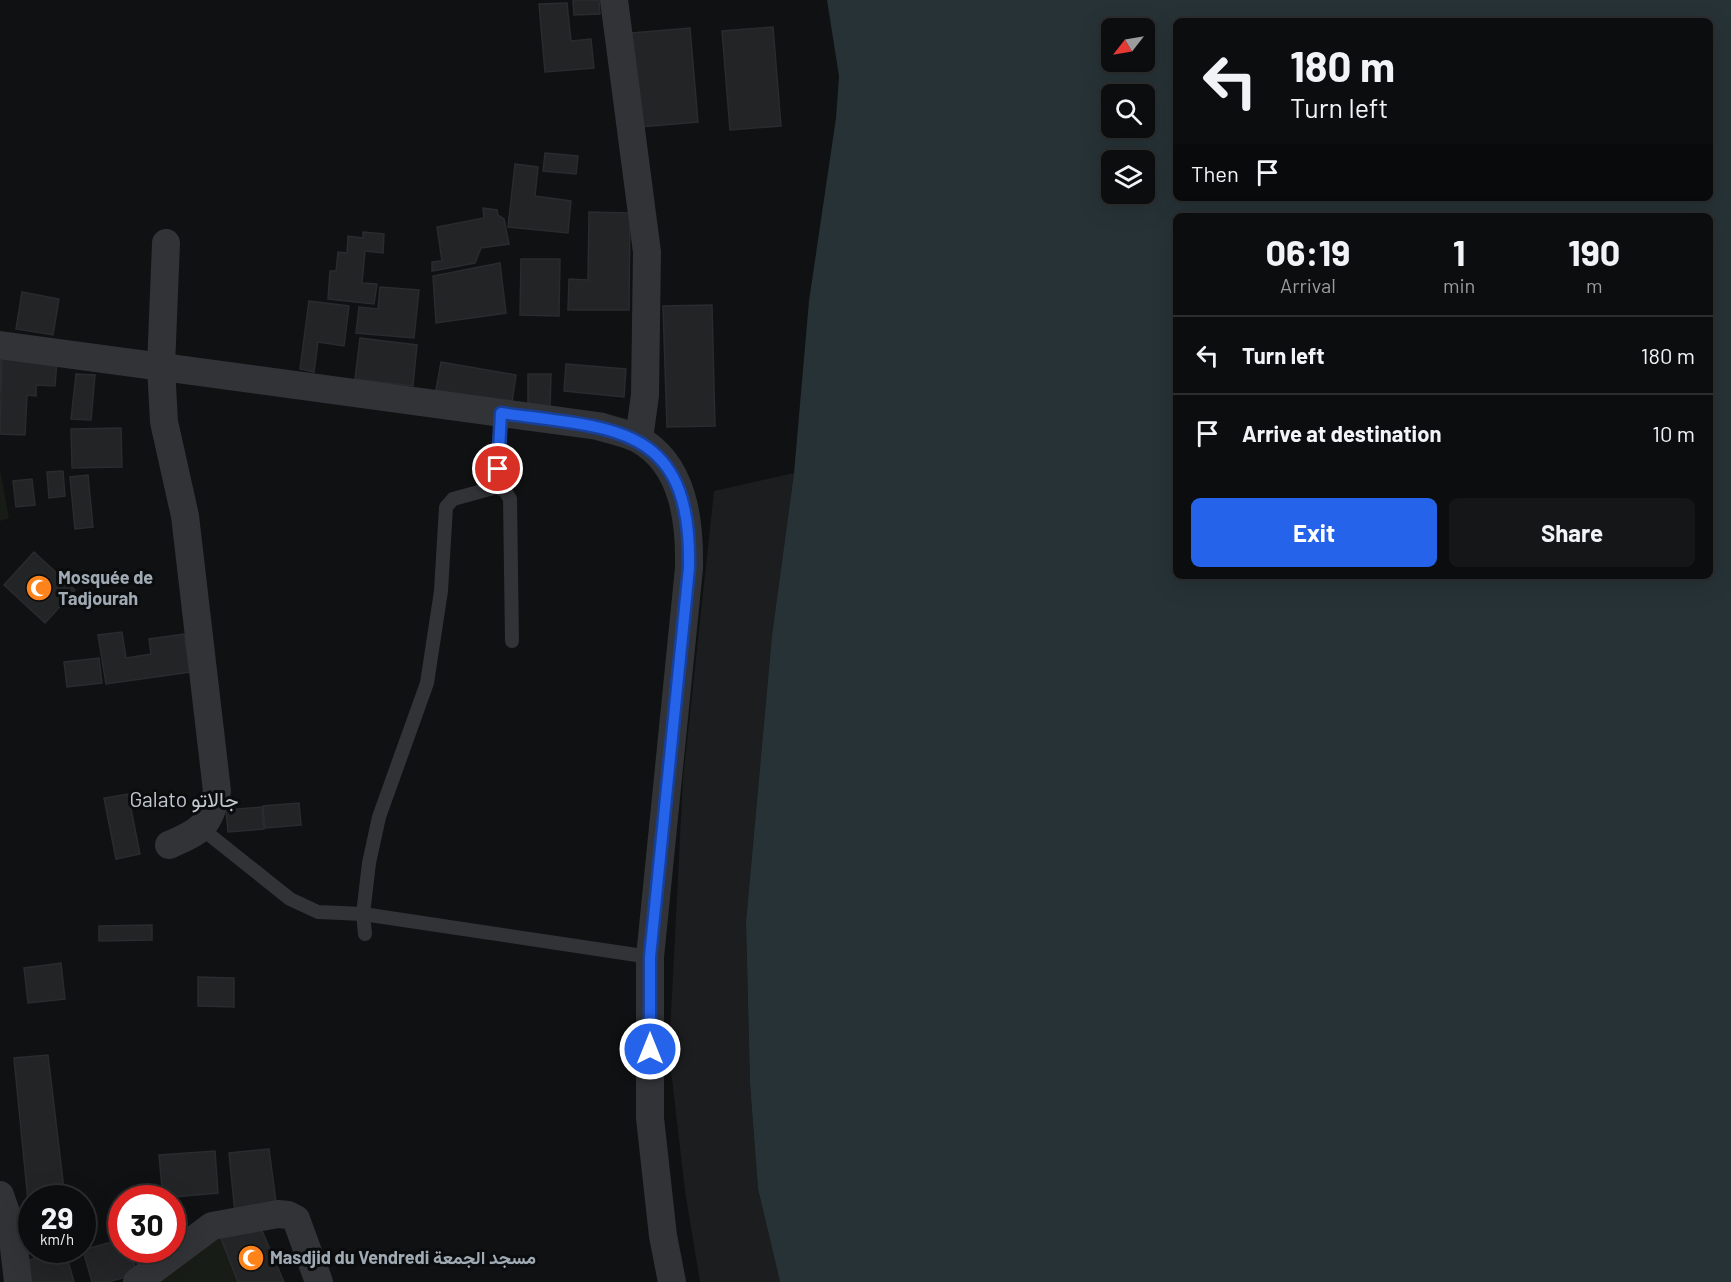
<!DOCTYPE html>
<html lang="en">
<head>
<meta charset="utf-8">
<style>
	:root { --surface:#0c0d0e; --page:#151617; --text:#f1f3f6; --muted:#9a9c9e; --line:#2c2d2e; --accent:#2563eb }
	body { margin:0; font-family:Barlow,Vazirmatn,sans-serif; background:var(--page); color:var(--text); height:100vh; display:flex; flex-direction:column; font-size:22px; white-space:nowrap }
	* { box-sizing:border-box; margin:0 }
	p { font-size:20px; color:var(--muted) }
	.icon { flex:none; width:33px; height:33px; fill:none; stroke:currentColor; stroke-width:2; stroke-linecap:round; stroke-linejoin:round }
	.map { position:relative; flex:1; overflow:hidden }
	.panel { position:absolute; left:1173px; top:213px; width:540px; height:366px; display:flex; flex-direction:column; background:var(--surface); border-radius:9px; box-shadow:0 6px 24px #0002,0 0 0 2px var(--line) }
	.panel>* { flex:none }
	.top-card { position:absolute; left:1173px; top:18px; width:540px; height:183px; border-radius:9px; box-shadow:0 6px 24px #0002,0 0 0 2px var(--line); background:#0c0d0e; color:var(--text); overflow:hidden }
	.needle { width:39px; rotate:239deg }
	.tools { position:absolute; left:1101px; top:18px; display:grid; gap:12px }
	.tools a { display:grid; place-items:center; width:54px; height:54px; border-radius:9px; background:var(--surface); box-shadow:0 6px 24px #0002,0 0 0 2px var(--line); font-size:30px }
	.speed { position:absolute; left:18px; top:1185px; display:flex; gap:12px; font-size:30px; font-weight:700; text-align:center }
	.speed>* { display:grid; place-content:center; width:78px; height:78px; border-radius:50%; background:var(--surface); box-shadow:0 6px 24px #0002,0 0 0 2px var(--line); line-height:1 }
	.speed small { font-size:15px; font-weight:400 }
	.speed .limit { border:9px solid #d22; background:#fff; color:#111 }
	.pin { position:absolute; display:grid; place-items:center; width:51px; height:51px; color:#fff; margin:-26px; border:3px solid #fff; border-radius:50%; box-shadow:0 2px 6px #0007 }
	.me { position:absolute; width:66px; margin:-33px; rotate:0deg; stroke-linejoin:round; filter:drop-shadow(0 0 4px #0008) }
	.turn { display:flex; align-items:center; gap:21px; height:126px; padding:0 18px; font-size:27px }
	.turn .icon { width:78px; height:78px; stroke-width:2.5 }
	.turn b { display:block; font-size:42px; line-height:51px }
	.then { display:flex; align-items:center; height:57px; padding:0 18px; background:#0003; gap:12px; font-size:22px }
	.eta { display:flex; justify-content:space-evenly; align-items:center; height:102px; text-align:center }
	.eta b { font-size:36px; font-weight:700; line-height:42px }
	.cta { display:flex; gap:12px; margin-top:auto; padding:12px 18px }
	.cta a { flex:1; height:69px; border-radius:9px; background:var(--accent); color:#fff; font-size:24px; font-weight:700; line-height:69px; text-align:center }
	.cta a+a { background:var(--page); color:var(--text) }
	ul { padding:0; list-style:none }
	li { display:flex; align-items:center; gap:18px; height:78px; padding:0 18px; border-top:2px solid var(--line) }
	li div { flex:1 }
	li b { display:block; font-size:22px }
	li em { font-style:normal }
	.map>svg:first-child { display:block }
	.built { fill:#1c1d1f }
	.green { fill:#171d16 }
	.water { fill:#263236; fill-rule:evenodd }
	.building { fill:#232426; stroke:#2a2b2e; stroke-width:1.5 }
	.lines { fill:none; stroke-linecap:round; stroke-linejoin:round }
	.service { stroke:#313337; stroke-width:14 }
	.minor { stroke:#313337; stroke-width:28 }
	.route-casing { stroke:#184099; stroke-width:15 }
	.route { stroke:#2563eb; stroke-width:10 }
	.labels { text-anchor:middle; stroke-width:6; stroke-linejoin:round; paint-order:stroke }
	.poi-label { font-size:18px; font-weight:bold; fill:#a0aab4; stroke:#0b0c0d; text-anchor:start }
	.quarter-label { font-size:21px; fill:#c1c8d0; stroke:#0b0c0d }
</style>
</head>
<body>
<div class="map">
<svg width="1731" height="1282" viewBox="0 0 1731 1282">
	<rect width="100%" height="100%" fill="#101112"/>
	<path class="built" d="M794,473L772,635L746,922L750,1084L758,1189L780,1282H700L685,1191L669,1053L683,779L714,491Z"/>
	<path class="green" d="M0,470L9,518L0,521Z
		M219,1233L238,1282H151Z"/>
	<path class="water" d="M827,0H1731V1282H780L758,1189L750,1084L746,922L772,635L794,473L809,301L836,118L839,76ZM1176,21H1710V198H1176ZM1112,28H1144V62H1112ZM1112,94H1144V128H1112ZM1112,160H1144V194H1112ZM1176,216H1710V576H1176Z"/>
	<path class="building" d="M573,0H599L600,14L574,15Z
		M567,3L571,41L591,39L594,68L545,72L539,4Z
		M773,27L781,126L730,130L722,31Z
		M690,28L698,122L640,127L632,33Z
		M545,153L578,156L576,174L543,171Z
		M515,164L538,167L535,196L571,201L568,233L508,227Z
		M483,208L497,210L498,215L504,219L509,244L481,248L475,263L432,271V262L442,261L437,227L484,218Z
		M589,212L630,213L629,310H568L569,279L588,280Z
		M363,232L384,234L383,253L365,251L362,283L377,284L374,304L328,299L330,271H336L338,252L347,253L348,236L363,238Z
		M521,259H560L559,316L520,315Z
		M500,263L506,313L436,323L433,276Z
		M380,287L419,290L414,338L356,333L359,307L378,309Z
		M22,292L59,299L53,335L16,329Z
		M309,301L349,306L344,346L318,342L314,372L300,369Z
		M712,305L715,426L667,427L663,306Z
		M360,338L417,345L413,386L355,379Z
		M0,357H2L0,393Z
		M2,357L57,361L55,386L36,385V396L27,395L25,435L0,434Z
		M441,362L516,375L512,403L436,390Z
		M566,364L626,369L624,397L564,391Z
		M76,374L95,375L91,420L71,419Z
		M528,374H551L550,409H528Z
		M121,428L122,467L72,468L71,429Z
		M63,471L65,496L49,498L47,472Z
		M88,475L93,527L75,529L70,477Z
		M32,479L35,505L16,507L13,481Z
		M34,552L75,590L45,623L4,585Z
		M122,632L126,658L151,654L149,639L184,634L190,672L106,684L98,635Z
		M99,658L102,683L67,687L64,662Z
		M128,794L140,854L116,859L104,798Z
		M299,803L301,825L265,828L263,806Z
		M262,807L264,829L228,832L226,810Z
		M152,925V940L99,941V926Z
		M61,963L65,999L28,1003L24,968Z
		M198,977L234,978V1007L198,1006Z
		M48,1055L65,1198H32V1211H29L14,1058Z
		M269,1149L277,1209L235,1213L229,1153Z
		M215,1151L218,1193L163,1198L159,1155Z
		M257,1219L284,1282H238L219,1233Z
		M122,1239V1250H130L137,1274L108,1282H92L83,1250Z
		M65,1250L74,1282H31L26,1261Z"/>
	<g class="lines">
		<path class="service" d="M497,487L505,491L510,499L512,641
			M201,828L290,899L318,912L363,914L650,957
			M365,934L363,914L369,863L379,817L427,683L441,591L446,507L453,499L497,487L501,413"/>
		<path class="minor" d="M614,0L647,252L645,395L639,439
			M166,243L161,367L164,422L185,516L217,791C209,826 202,831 169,845
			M0,345L598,426C611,430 627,433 638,439C684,464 690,522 689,568L650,957V1118L663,1236L672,1282
			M0,1195L12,1230L18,1282
			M137,1282L212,1226L278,1214L288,1215L296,1219L319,1282"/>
	</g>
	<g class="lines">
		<defs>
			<path id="route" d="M498,469L501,413C616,429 692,424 689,568L650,957V1049"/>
		</defs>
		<use href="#route" class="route-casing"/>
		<use href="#route" class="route"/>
	</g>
	<defs>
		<symbol id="mosque-disc" viewBox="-11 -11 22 22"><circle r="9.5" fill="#ff831b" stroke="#0b0c0d"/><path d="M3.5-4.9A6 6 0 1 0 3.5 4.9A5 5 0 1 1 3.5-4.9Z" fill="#fff"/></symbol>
	</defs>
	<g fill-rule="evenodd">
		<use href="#mosque-disc" x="24" y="573" width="30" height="30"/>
		<use href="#mosque-disc" x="236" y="1243" width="30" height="30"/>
	</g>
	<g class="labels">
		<g class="poi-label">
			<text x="58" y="584">Mosquée de<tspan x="58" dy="21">Tadjourah</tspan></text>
			<text x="270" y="1264">Masdjid du Vendredi مسجد الجمعة</text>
		</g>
		<g class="quarter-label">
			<text x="184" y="807">Galato جالاتو</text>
		</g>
	</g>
</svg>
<div class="tools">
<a><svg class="needle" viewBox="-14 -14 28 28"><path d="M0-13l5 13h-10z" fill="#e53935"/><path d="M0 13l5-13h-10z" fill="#9a9c9e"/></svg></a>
<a><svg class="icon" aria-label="search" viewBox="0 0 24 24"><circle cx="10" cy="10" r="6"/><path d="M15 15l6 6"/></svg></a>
<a><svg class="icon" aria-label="layers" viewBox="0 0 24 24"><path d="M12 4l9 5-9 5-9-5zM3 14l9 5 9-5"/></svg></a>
</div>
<div class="speed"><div>29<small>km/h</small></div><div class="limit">30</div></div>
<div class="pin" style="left:498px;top:469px;background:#d93025"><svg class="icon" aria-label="arrive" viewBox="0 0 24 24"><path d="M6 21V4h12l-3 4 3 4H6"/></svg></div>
<svg class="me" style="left:650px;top:1049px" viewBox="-20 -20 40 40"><circle r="17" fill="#2563eb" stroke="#fff" stroke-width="3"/><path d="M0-11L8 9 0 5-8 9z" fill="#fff"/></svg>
<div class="top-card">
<div class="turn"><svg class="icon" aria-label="left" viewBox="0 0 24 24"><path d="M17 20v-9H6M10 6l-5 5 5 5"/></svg><div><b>180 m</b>Turn left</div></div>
<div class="then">Then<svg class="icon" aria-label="arrive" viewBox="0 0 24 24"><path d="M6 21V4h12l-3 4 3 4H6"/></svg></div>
</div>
<section class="panel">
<div class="eta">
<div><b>06:19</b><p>Arrival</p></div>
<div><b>1</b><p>min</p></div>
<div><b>190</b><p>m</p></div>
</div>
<ul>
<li><svg class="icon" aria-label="left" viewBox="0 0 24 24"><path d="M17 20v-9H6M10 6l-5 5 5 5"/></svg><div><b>Turn left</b></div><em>180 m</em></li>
<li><svg class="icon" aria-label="arrive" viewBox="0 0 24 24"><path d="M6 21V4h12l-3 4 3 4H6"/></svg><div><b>Arrive at destination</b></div><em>10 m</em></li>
</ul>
<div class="cta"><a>Exit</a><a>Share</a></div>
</section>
</div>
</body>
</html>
